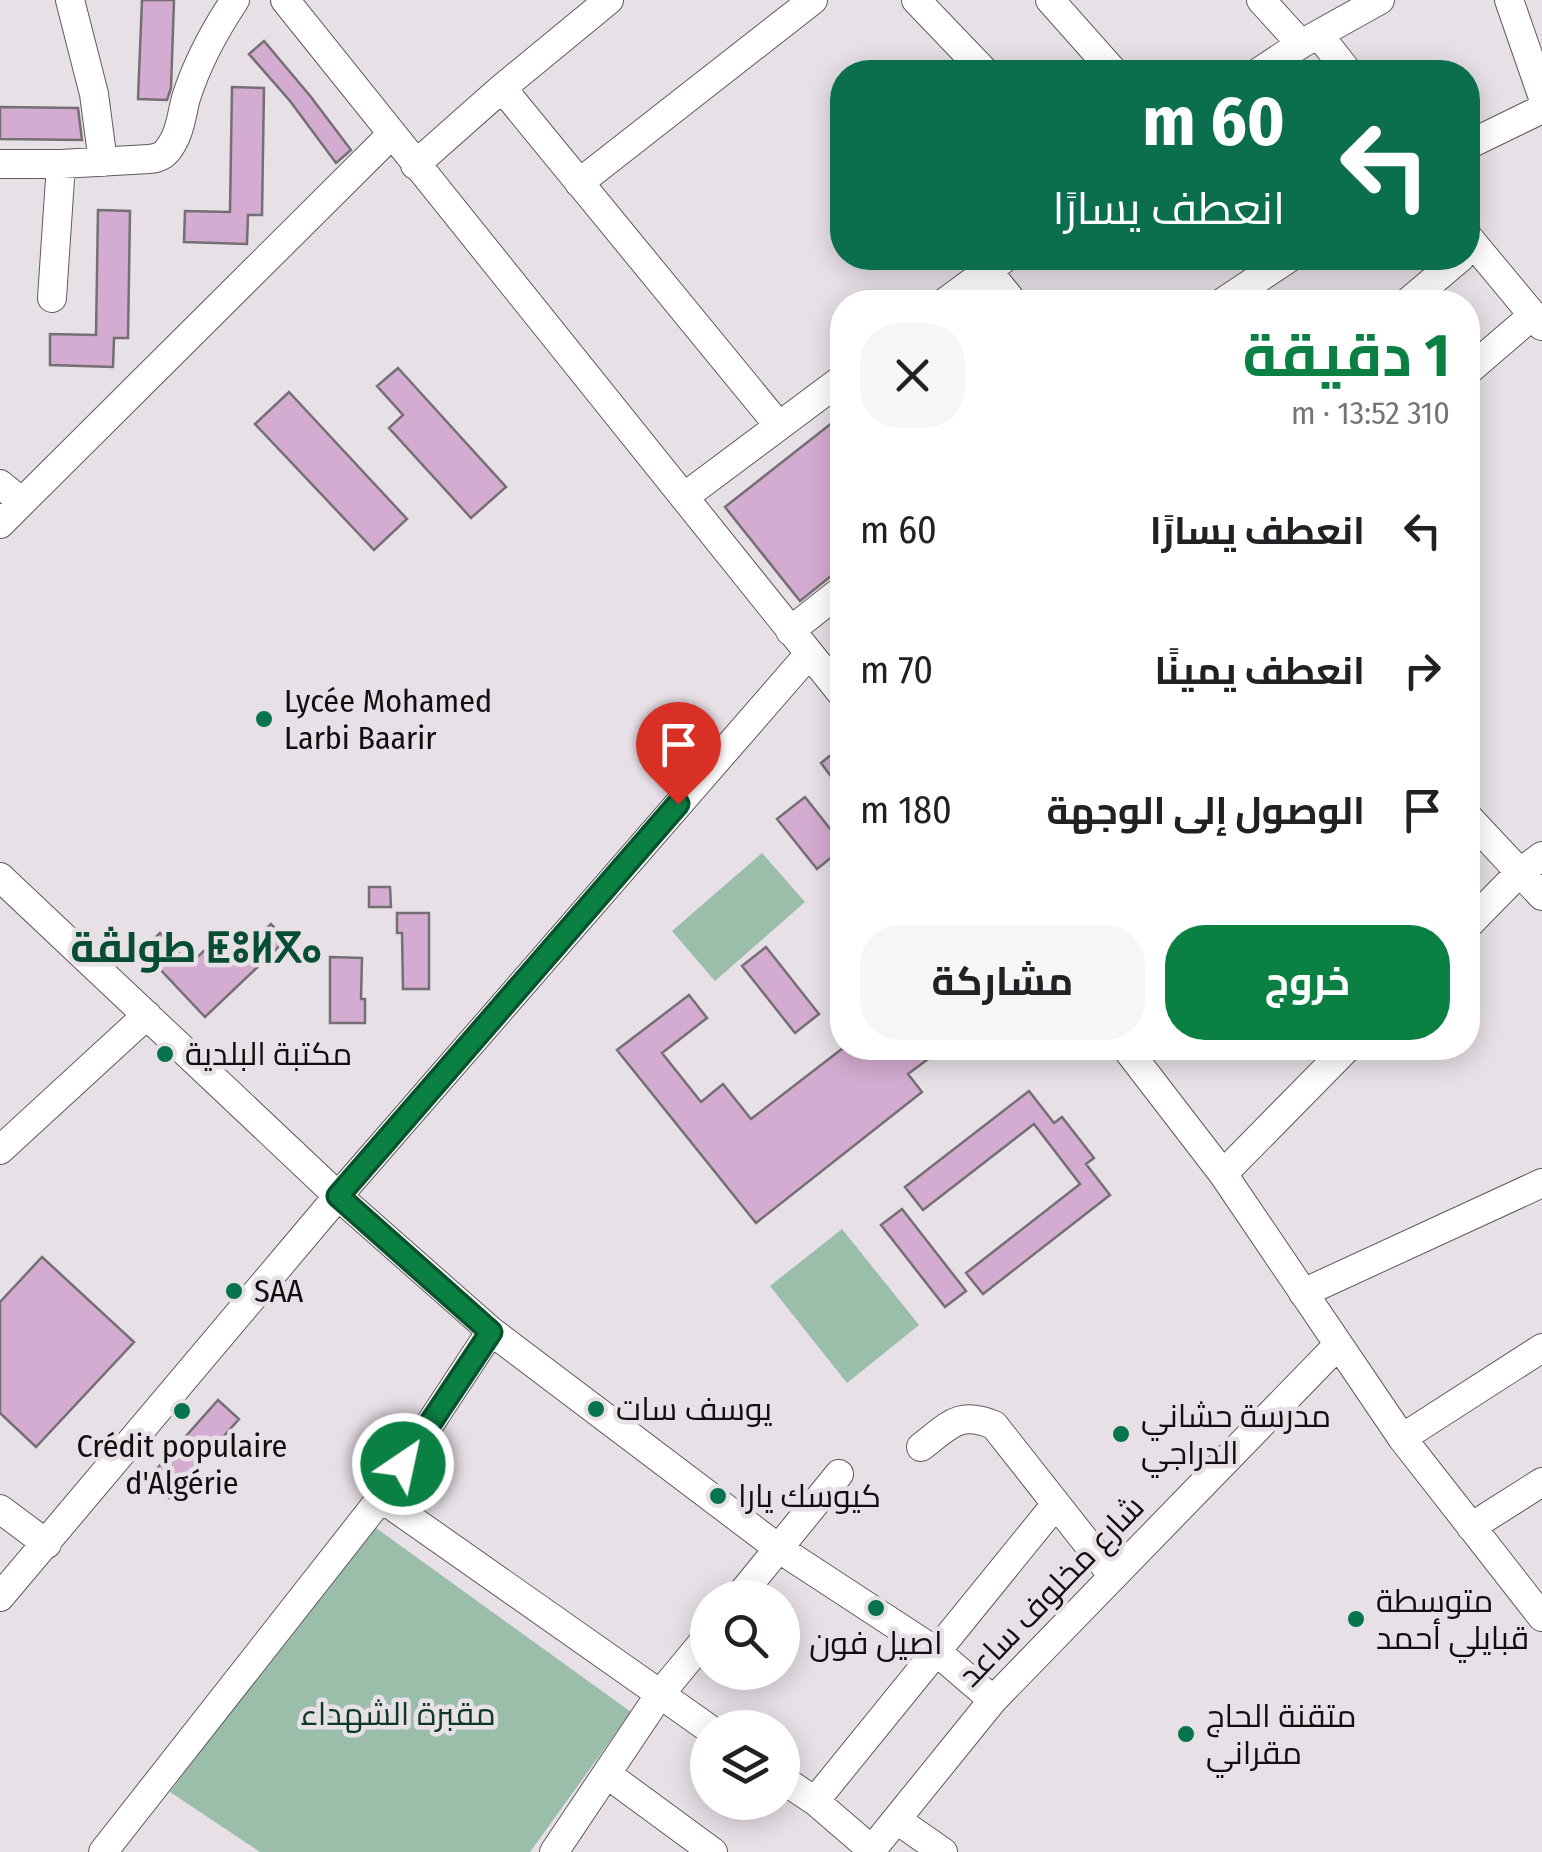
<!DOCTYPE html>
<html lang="ar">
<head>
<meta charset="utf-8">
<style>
	:root { --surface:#fff; --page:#f6f6f6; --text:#202124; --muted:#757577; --accent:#0b8043 }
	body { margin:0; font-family:"Fira Sans Condensed",Cairo,"Noto Sans Tifinagh",sans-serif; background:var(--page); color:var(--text); direction:rtl; height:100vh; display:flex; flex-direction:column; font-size:38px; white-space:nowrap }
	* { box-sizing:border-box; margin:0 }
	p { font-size:32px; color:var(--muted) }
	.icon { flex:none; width:55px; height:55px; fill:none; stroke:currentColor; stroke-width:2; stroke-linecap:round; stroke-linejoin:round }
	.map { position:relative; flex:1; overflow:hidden; direction:ltr }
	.drawer { position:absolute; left:830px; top:290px; width:650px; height:770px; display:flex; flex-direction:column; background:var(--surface); border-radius:40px; box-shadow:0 5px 25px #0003; direction:rtl }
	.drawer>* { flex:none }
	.hud { position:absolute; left:830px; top:60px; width:650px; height:210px; border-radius:40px; box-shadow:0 5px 25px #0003; direction:rtl; background:#0b6e4f; color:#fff; overflow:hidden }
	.controls { position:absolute; left:690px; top:1580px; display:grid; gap:20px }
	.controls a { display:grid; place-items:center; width:110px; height:110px; border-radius:50%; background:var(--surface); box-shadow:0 5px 25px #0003; font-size:50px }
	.pin { position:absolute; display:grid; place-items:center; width:85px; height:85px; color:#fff; margin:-102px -42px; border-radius:50% 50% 50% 0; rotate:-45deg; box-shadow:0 0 10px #0007 }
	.pin .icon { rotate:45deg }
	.me { position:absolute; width:110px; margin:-55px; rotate:34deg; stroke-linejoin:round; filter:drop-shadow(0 0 8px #0008) }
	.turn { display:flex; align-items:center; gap:35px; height:210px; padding:0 30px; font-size:45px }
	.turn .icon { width:130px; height:130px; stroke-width:2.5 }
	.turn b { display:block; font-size:70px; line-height:85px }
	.round { display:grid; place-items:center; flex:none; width:105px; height:105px; border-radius:40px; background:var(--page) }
	.headline { display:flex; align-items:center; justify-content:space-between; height:170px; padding:0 30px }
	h1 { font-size:60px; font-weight:700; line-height:75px; color:var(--accent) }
	.action { display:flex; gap:20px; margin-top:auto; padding:20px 30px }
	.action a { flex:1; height:115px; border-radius:40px; background:var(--accent); color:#fff; font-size:40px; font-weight:700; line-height:115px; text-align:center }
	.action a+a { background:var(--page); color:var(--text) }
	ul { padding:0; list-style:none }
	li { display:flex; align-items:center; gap:30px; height:140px; padding:0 30px }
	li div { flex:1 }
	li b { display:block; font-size:38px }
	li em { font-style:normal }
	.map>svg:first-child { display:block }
	.green { fill:#9abeaa }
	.building { fill:#d4acd1; stroke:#756f74; stroke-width:2.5 }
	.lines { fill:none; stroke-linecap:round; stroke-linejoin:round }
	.minor-casing { stroke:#605a60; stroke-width:30 }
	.minor { stroke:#fff; stroke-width:28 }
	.route-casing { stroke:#07532c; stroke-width:25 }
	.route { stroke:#0b8043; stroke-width:18 }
	.poi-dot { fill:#08744d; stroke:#e7e0e7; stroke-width:4 }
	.labels { text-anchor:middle; stroke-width:9; stroke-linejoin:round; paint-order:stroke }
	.poi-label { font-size:32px; fill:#100e10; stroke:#e7e0e7; text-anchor:start }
	.street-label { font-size:32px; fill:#100e10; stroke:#e7e0e7 }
	.park-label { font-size:32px; fill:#0c3825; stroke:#e7e0e7 }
	.district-label { font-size:42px; font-weight:bold; fill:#064d33; stroke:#e7e0e7 }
</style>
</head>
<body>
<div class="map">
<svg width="1542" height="1852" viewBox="0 0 1542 1852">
	<rect width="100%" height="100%" fill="#e7e0e7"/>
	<path class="green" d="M762,853L805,902L715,981L672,931Z
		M842,1229L919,1325L847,1383L770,1286Z
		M365,1520L631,1712L530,1852H260L170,1792L275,1651Z"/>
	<path class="building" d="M142,0H174L171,88L167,100L138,99Z
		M264,41L311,97L351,150L336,163L290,101L249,54Z
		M232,87L264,88L262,215H248L247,244L184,242L185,211L230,212Z
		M0,107L78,108L82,140L0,139Z
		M98,210L130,211L128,338H114L113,367L50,365V334L96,335Z
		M398,368L506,487L471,518L389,428L403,415L377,386Z
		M289,392L407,519L374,550L255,424Z
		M842,415V570L831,576L800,601L725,507Z
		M842,746V791L821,763Z
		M805,797L842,844V849L817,869L777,819Z
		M369,887H390L391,907H369Z
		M397,913H429V989H403L402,933H397Z
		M271,924L286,940L205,1017L142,950L160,933L190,964L224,932L242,951Z
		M766,947L819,1014L795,1033L742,966Z
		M330,957L362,958L361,999H365V1023H330Z
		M689,995L707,1018L662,1053L701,1102L723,1084L751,1119L843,1048H943L908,1074L922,1092L756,1223L617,1050Z
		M1029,1091L1054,1123L1062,1117L1094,1158L1086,1164L1110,1195L983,1294L966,1273L1080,1184L1034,1124L923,1210L905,1187Z
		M902,1209L966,1291L945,1307L881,1225Z
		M42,1257L134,1342L36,1447L0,1413V1302Z
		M218,1400L239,1419L169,1498L148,1479Z"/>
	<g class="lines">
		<defs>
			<path id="minor" d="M70,0L94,94L103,162
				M285,0L842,694
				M916,0L985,72
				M1050,0L1114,72
				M1261,0L1301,44
				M1509,0L1542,95
				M1319,35L1348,72
				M1259,72L1301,44L1380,0
				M502,88L779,426
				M1468,145L1542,109
				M0,164H61L149,159C162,158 167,153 173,142C181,129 182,112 186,98C197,63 215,30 235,0
				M415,165L502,88L609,0
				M579,183L813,0
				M1468,237L1542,326
				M988,271L1013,302
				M52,298L61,164
				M945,302L1005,258
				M1223,302L1289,258
				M1408,302L1460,258
				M1468,371L1533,315
				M0,484L22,502
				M684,497L842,379
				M0,524L391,135
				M790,631L842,590
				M1468,817L1542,896
				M0,877L338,1196L491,1331L778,1548L937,1652L993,1700
				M1468,925L1519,873L1542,856
				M1126,1048L1223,1174L1402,1438L1542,1617
				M0,1150L147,1015
				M1223,1174L1347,1048
				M1303,1293L1542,1183
				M491,1331L381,1498L660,1694L554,1852
				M1402,1438L1542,1348
				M921,1447C949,1426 958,1410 994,1425L1113,1576
				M0,1509L47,1544
				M1471,1527L1542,1482
				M0,1597L338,1196L809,654
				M738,1598L839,1474
				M708,1636L660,1694L708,1728
				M608,1775L713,1852
				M782,1779L815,1801L872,1850
				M815,1801L1056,1504
				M897,1820L943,1852
				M103,1852L381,1498
				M870,1852L993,1700L1337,1346"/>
		</defs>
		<use href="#minor" class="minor-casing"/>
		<use href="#minor" class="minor"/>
	</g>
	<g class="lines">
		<defs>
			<path id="route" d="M403,1464L491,1332L338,1196L678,804"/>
		</defs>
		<use href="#route" class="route-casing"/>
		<use href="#route" class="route"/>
	</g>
	<g class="poi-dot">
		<circle cx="264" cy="719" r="10"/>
		<circle cx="165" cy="1054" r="10"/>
		<circle cx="234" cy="1291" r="10"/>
		<circle cx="596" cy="1409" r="10"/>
		<circle cx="182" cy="1411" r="10"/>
		<circle cx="1121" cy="1434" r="10"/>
		<circle cx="718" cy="1496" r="10"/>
		<circle cx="876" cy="1608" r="10"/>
		<circle cx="1356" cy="1619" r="10"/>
		<circle cx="1186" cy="1734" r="10"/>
	</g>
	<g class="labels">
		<g class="poi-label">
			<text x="284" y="712">Lycée Mohamed<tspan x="284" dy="37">Larbi Baarir</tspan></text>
			<text x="185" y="1065">مكتبة البلدية</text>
			<text x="254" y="1302">SAA</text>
			<text x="616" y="1420">يوسف سات</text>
			<text x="1141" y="1427">مدرسة حشاني<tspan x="1141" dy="37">الدراجي</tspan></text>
			<text x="182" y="1457" text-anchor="middle">Crédit populaire<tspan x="182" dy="37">d'Algérie</tspan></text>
			<text x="738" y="1507">كيوسك يارا</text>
			<text x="1376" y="1612">متوسطة<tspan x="1376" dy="37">قبايلي أحمد</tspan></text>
			<text x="876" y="1654" text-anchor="middle">اصيل فون</text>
			<text x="1206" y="1727">متقنة الحاج<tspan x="1206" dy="37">مقراني</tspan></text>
		</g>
		<g class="street-label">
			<text transform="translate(1051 1591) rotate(-46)" y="11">شارع مخلوف ساعد</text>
		</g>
		<g class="park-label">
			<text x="398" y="1725">مقبرة الشهداء</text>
		</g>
		<g class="district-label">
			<text x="196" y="962">طولڤة ⵟⵓⵍⴳⴰ</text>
		</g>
	</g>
</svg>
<div class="controls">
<a><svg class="icon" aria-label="search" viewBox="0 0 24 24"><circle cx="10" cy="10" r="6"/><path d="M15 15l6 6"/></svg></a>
<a><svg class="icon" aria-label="layers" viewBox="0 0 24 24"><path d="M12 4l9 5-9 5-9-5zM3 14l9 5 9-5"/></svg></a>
</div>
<div class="pin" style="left:678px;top:804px;background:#d93025"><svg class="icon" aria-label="arrive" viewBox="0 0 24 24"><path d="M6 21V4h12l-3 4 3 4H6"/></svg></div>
<svg class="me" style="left:403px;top:1464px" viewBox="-20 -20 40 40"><circle r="17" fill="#0b8043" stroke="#fff" stroke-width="3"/><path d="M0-11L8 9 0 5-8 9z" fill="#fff"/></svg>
<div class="hud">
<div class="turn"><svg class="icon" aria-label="left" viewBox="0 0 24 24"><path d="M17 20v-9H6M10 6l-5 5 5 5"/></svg><div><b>60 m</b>انعطف يسارًا</div></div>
</div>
<section class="drawer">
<div class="headline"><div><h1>1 دقيقة</h1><p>310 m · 13:52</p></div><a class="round"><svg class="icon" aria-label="close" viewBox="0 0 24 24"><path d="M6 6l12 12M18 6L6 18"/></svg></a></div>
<ul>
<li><svg class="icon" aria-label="left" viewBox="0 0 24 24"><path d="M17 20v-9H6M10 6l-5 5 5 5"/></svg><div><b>انعطف يسارًا</b></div><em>60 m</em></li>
<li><svg class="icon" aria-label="right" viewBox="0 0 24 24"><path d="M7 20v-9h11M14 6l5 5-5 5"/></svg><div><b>انعطف يمينًا</b></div><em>70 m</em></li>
<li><svg class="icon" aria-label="arrive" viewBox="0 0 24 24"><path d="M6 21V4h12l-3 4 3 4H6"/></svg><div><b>الوصول إلى الوجهة</b></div><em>180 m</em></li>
</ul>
<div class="action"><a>خروج</a><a>مشاركة</a></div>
</section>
</div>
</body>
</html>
